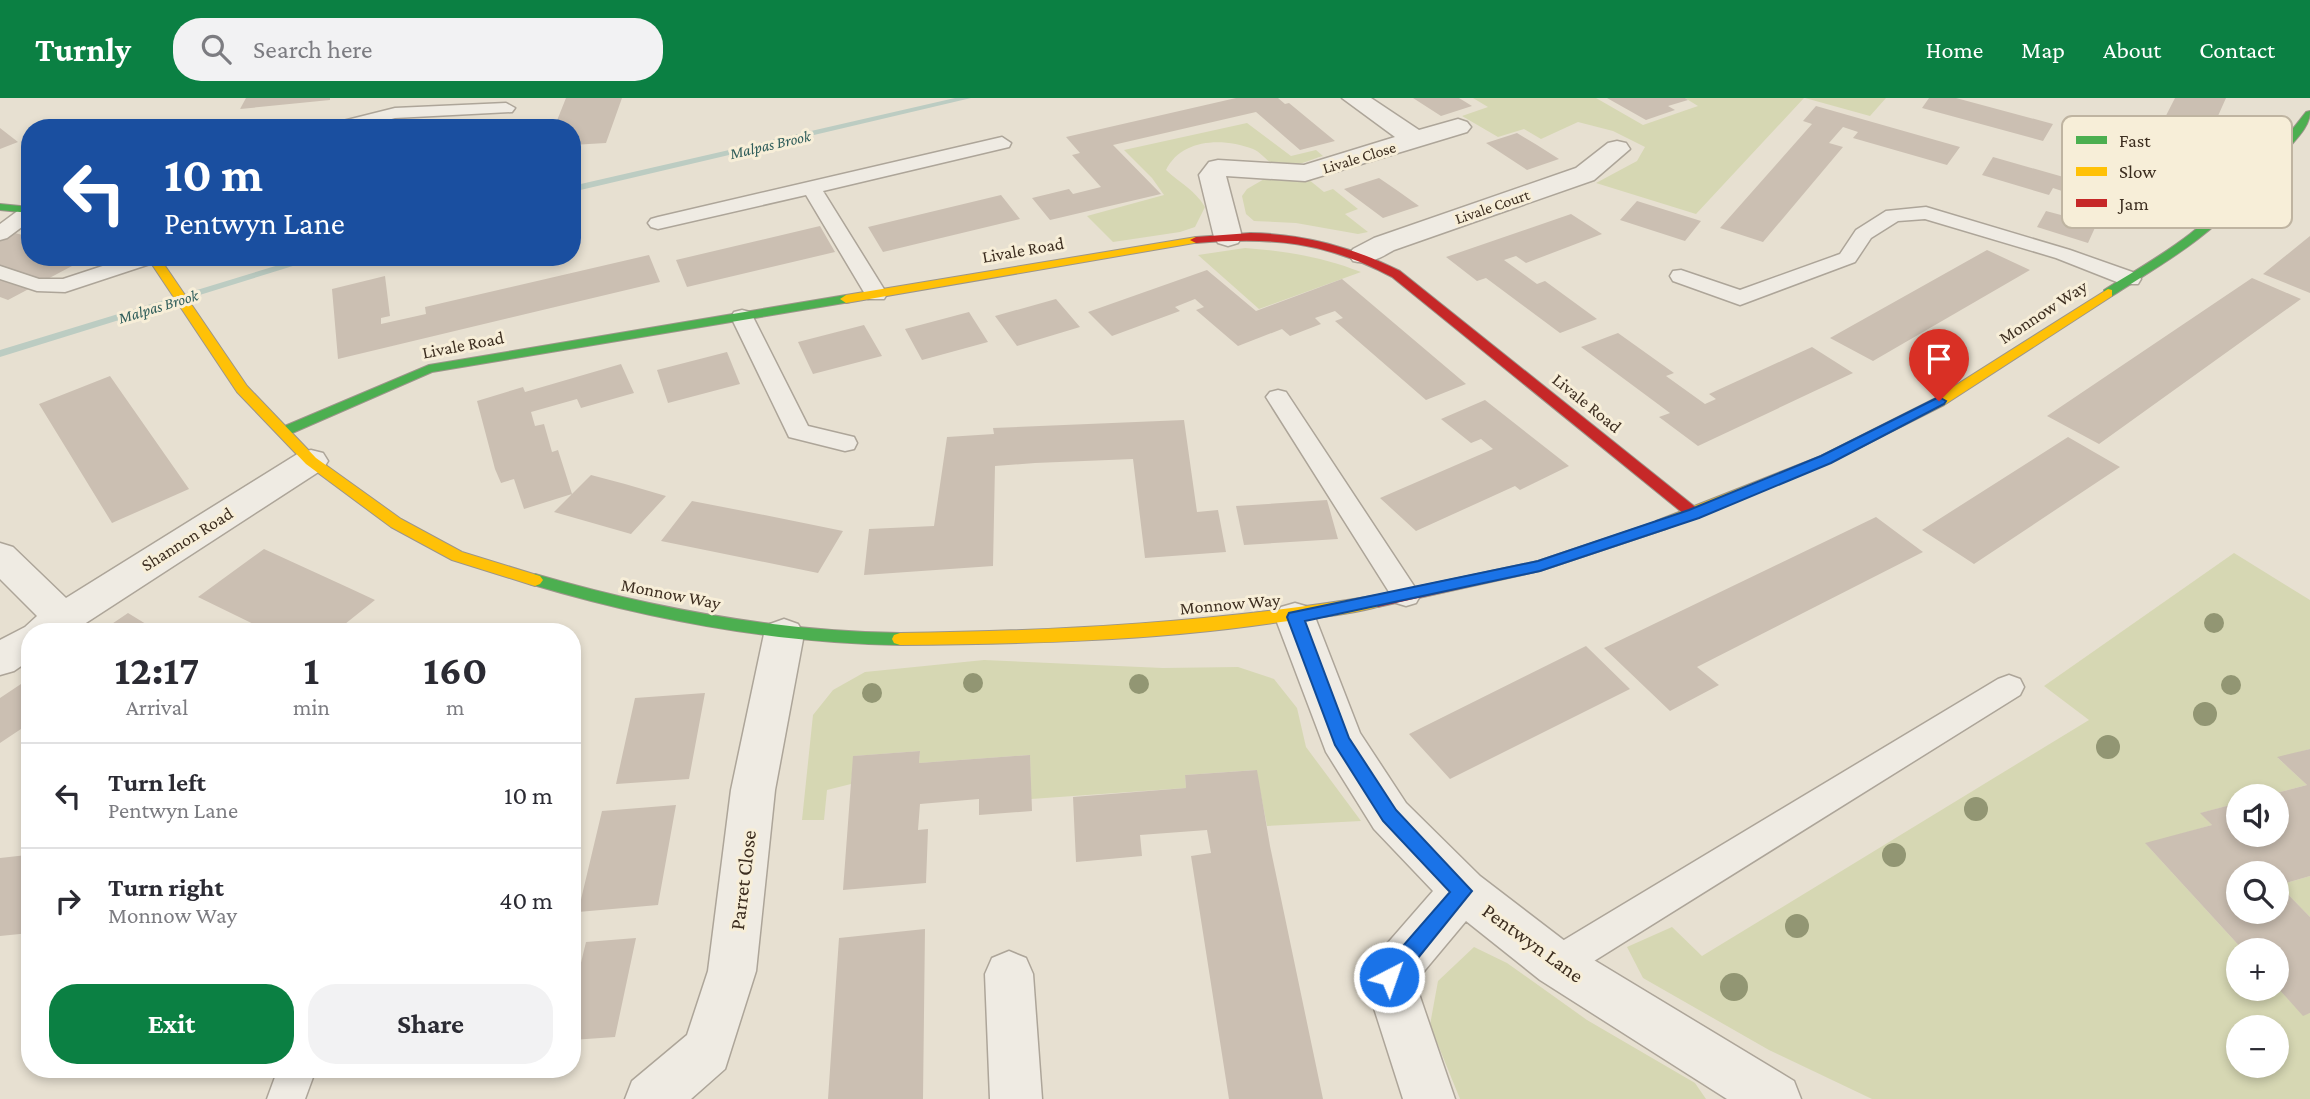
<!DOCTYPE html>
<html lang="en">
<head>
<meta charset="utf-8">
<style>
	:root { --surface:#fff; --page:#f2f2f3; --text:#2b2b33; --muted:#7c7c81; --line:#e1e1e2; --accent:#0b8043 }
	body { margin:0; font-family:"Crimson Pro",serif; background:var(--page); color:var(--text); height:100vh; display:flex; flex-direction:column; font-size:26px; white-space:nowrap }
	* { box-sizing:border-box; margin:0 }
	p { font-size:23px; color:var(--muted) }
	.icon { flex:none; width:38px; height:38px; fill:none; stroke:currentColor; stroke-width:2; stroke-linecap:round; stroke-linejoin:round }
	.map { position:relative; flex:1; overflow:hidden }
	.panel { position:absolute; left:21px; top:525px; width:560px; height:455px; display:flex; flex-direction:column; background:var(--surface); border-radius:28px; box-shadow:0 4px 10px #0003 }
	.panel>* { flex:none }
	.hud { position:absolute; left:21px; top:21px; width:560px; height:147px; border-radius:28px; box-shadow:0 4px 10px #0003; background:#1a4fa0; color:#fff; overflow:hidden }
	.fabs { position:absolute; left:2226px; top:686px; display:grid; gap:14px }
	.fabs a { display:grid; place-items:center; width:63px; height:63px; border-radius:50%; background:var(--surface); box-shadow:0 4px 10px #0003; font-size:35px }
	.pin { position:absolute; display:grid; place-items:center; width:60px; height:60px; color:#fff; margin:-72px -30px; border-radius:50% 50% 50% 0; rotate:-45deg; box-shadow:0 0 7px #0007 }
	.pin .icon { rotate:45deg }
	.me { position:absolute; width:77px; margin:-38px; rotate:41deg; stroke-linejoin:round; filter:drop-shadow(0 0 5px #0008) }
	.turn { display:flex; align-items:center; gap:24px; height:147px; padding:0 28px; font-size:32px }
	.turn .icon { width:91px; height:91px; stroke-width:2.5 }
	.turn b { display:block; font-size:49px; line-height:60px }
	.eta { display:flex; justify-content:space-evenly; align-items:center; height:119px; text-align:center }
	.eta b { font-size:42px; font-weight:700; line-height:49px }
	.button { display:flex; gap:14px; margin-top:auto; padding:14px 28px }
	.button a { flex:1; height:80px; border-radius:28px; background:var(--accent); color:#fff; font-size:28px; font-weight:700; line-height:80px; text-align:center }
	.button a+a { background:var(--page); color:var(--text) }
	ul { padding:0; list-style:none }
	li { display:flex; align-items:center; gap:21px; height:105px; padding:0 28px; border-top:2px solid var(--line) }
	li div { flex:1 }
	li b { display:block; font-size:26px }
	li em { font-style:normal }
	header { display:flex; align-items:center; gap:42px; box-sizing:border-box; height:98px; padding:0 35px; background:var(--accent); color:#fff }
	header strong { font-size:33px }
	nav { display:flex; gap:38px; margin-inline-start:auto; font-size:24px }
	.search { width:490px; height:63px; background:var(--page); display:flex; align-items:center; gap:18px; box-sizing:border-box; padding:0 24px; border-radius:28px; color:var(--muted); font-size:26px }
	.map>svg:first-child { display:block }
	.green { fill:#d6d7b3; fill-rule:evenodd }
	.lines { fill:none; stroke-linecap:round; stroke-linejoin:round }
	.stream { fill:#bcccc2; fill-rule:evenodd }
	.building { fill:#cbbfb2; fill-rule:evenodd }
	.lane-casing { stroke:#ada599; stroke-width:3 }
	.street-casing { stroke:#ada599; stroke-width:3 }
	.fast-casing { stroke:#9c958a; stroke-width:2 }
	.slow-casing { stroke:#9c958a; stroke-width:2 }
	.jam-casing { stroke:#9c958a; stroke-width:2 }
	.lane { fill:#efebe3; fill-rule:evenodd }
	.street { fill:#efebe3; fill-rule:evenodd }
	.fast { fill:#4caf50; fill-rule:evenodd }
	.slow { fill:#ffc107; fill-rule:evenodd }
	.jam { fill:#c62828; fill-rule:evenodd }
	.tree { fill:#929673 }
	.route { fill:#1a73e8; stroke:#114b97; stroke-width:2 }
	.labels { text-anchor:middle; stroke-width:6; stroke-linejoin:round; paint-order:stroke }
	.far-water-label { font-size:16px; font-style:italic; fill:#2f5d5a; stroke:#f7eed8 }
	.far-street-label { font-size:16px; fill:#3d2e20; stroke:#f7eed8 }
	.street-label { font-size:18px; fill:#3d2e20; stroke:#f7eed8 }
	.near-street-label { font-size:21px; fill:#3d2e20; stroke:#f7eed8 }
	.key { fill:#f7eed8; stroke:#bfb4a1; stroke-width:2 }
	.key-label { font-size:19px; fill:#3d2e20 }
</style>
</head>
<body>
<header>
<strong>Turnly</strong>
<div class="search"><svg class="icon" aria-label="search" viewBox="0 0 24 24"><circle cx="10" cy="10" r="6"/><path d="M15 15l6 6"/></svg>Search here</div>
<nav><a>Home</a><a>Map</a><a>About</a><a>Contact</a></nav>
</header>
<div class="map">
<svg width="2310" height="1001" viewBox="0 0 2310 1001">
	<rect width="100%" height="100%" fill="#e7e0d1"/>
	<path class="green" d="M1473,0H1596L1643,27L1698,8L1685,0H1804L1696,116L1596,85L1637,63L1645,49L1613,33L1578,24L1541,41L1524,31L1498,39L1462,18L1488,9Z
		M1805,0H1886L1870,18Z
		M1247,25L1291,58L1316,52L1323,58C1309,62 1289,72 1275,67C1267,64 1261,54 1253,51C1222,39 1181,41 1166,72C1180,85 1195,92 1205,109L1195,129L1180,134L1113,144L1087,118L1164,97L1152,80L1124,52Z
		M1266,80L1308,81L1324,94L1333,91L1358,111L1345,116L1368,134L1358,136L1296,125L1254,123L1246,116L1242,98L1247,91Z
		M1245,150C1286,153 1322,159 1361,174L1259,211L1198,157Z
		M2234,455L2310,502V651L2278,660L2307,687L2265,698H2238V705L2201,715L2212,727L2146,746L2243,852H2238V891L2277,889L2303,917L2310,915V1001H1872L1769,952L1643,880L1627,849L1672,829L1702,858L2089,622L2044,588ZM2238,929H2277V968H2238Z
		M984,562L1163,570L1238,569L1274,581L1297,610L1306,649L1361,723L1267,728L1256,672L1185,677L1186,690L1031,701L1030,657L919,665L920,653L854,658L851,686L827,692L824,722H802L813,617L833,592L865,574Z
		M2310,778V819L2279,787Z
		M1474,849L1507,865L1587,922L1695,985L1706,1001H1460L1430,927L1438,883Z"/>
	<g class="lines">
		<path class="stream" d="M955,0H971L572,94V88Z
			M305,159H322L0,259V252Z"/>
	</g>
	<path class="building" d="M246,0H330V2L240,11Z
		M566,0H622L606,45L572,47V30H554Z
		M1236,0H1278L1285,6L1289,5L1335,43L1300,52L1256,14L1113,47L1161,96L1050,122L1032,100L1069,91L1073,96L1101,89L1072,57L1080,55L1066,39Z
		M1413,0H1459L1472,8L1441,18Z
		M1607,0H1685L1688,2L1668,8L1675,12L1646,22Z
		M1929,0H1956L2053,26L2043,43L1922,10Z
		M2175,0H2226L2201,56L2153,43Z
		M1816,8L1960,49L1947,67L1853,40L1858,34L1843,29L1829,45L1843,49L1763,144L1720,130L1812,26L1803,23Z
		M0,30L18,44L0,51Z
		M1517,35L1537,47L1559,61L1527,72L1486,45Z
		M1993,59L2060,78L2120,95L2110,114L2103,112L2088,145L2037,129L2046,113L2061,117L2071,96L2053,90L2049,97L1982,77Z
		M1379,80L1398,93L1419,108L1383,120L1344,91Z
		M1001,97L1020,121L883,154L868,129Z
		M1637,103L1701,123L1685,143L1620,122Z
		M1571,116L1602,136L1526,165L1516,158L1504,162L1537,186L1545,183L1597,221L1560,235L1486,180L1477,183L1446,159Z
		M820,128L835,154L687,189L676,162Z
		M0,131L30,139V159H89L8,202L0,199Z
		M2310,138V195L2263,176L2305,142Z
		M1987,152L2030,172L1873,263L1830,240Z
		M649,157L660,184L338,261L332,191L385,178L390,218L381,220V226L426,216L425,209Z
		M1207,172L1256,213L1342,181L1466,286L1426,302L1335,223L1343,220L1335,213L1315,220L1321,226L1290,238L1282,231L1238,248L1196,212L1204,209L1195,201L1175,209L1180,213L1112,238L1088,214Z
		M2252,180L2301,201L2099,346L2047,318Z
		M1056,201L1080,229L1017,248L995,218Z
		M969,214L988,244L922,262L905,231Z
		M864,227L882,258L813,276L798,244Z
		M1618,235L1674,275L1666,278L1705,306L1716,301L1709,296L1812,249L1853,275L1698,348L1659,319L1670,315L1581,249Z
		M727,254L740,286L668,305L657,272Z
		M621,266L634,295L581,310L577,301L531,314L535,328L544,326L552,354L558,352L572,396L524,411L514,381L501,385L495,371L477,303L523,289L525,294Z
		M110,278L189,391L112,425L39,306Z
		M1485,302L1569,368L1520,392L1515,388L1416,433L1380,400L1493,351L1481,341L1471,345L1441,321Z
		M1184,322L1197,414L1218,412L1226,454L1145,460L1133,361L1035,365L995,368L993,468L864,477L869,431L934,428L947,339L994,336L993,330Z
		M2068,339L2120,369L1974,466L1922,432Z
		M591,377L625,386L666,398L631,436L554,414Z
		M1327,402L1338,441L1244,447L1236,408Z
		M692,403L759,416L843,433L818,475L661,443Z
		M1876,419L1923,454L1697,569L1719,587L1670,613L1604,550Z
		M264,451L347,489L375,502L335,534H270L198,499Z
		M128,515L159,534H100Z
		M1586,548L1630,591L1450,681L1409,636Z
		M30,580V625L0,645V600Z
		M705,595L689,681L616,686L635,600Z
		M2310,651V778L2279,787L2310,819V915L2303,918L2277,889V852H2243L2145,745L2212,727L2200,715L2238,705V737H2277V698L2269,697L2307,687L2277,659ZM2238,775H2277V814H2238Z
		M920,653L919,665L1030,657L1032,713L979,717V701L920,706L918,732L928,731L926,785L843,792L853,658Z
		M1257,672L1270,748L1323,1001H1229L1191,758L1211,755L1207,732L1140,737L1142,758L1076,764L1073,699L1186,690L1185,677Z
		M676,707L658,807L578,814L602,713Z
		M27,757H30V835L0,838V760Z
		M925,831L923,1001H828L839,840Z
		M636,840L615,939L572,942V877H578L586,844Z"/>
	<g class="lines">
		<defs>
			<path id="lane" d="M506,5L515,10L512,14L395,20L360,30H329L331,26L395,10Z
				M1002,39L1011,45L1009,49L823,93L887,196L884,201H868L865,196L806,97L658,131L651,129L648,125L651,121L658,119Z
				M30,107V123L7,140L0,142V126L23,109Z
				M1926,109L2070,152L2138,176L2141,181L2138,186H2122L2056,160L1925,121L1898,123L1871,140L1855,164L1740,207L1673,183L1670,178L1673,173L1681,172L1740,192L1840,156L1856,132L1886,113Z
				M130,159H162L159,163L65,194L37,193L0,181V168L39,181H63Z
				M742,212L750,214L753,219L808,328L854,339L857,345L854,351L845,353L789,339L731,219L734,214Z
				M1278,292L1286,294L1416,491L1420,498L1416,505L1406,508L1396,505L1266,299L1270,294Z
				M2009,577L2020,581L2024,589L2020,597L1570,878L1557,882L1544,878L1539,866L1544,854L1998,581Z
				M278,971H316L305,1001H267Z"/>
			<path id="street" d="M1342,0H1371L1419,32L1458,21L1467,24L1471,29L1467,34L1305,83L1226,78L1242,139L1238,145L1228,148L1218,145L1214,139L1199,77L1209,64L1218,62L1304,67L1395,39Z
				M1617,43L1626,45L1630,51L1594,82L1394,152C1380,160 1369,167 1353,163L1349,157L1353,151L1374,140L1576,70L1608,45Z
				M311,352L323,355L328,363L323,371L72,534H30V562L14,573L0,577V542L25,529L37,518L0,481V445L13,449L66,500L299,355Z
				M1295,505L1309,509L1315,519L1360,635L1406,705L1480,778L1574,850L1794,983L1801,1001H1727L1540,882L1466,823L1415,884L1455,1001H1403L1364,879L1372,863L1433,793L1374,731L1326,654L1275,519L1281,509Z
				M784,521L798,526L804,536L775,692L756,873L725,971L691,1001H625L632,983L687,937L708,873L731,692L764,536L770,526Z
				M1009,853L1026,860L1033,876L1042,1001H990L985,876L992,860Z"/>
			<path id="fast" d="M2310,13C2310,29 2296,41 2286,53C2259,85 2231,116 2198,141C2171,162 2141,179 2112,198H2104V192C2133,174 2163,157 2190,136C2235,101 2272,58 2306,14Z
				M0,106L30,109V115L0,112Z
				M846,197L850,198V204L432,274L290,336H280L278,333L280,330L429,267Z
				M535,476C655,511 775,533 900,535L906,537L908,541L906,545L900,547C773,545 651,522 530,486L527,482Z"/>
			<path id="slow" d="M1196,139L1200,140V144L846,205L840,201L846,197Z
				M147,159H159L247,288L316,360L401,421L462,454L540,478L543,482L540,486L535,488L452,462L391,429L306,366L237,294Z
				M2108,191L2112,192V198L1944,307L1831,364L1666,431L1661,432L1654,427L1656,423L1821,358L1934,301Z
				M1378,497L1386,503L1384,507C1348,518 1309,520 1273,525C1150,543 1024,546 900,547L894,545L892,541L894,537L900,535C1061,533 1219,524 1378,497Z"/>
			<path id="jam" d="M1250,135C1305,136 1352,149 1400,173L1699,412L1701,416L1699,420H1689L1392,179C1323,143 1273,139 1196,145L1190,142L1196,139Z
				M1661,422L1666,423L1668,427L1666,431L1540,473L1378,509L1370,503L1378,497L1538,463Z"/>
		</defs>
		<use href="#lane" class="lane-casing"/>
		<use href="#street" class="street-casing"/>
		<use href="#fast" class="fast-casing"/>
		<use href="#slow" class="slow-casing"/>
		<use href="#jam" class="jam-casing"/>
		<use href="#lane" class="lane"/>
		<use href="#street" class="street"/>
		<use href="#fast" class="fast"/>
		<use href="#slow" class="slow"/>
		<use href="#jam" class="jam"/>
	</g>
	<g class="tree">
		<circle cx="2214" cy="525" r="10"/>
		<circle cx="973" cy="585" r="10"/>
		<circle cx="1139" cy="586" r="10"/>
		<circle cx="2231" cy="587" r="10"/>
		<circle cx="872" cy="595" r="10"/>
		<circle cx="2205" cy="616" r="12"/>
		<circle cx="2108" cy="649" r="12"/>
		<circle cx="1976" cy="711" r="12"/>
		<circle cx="1894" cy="757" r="12"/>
		<circle cx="1797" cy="828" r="12"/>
		<circle cx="1734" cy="889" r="14"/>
	</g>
	<path class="route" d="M1939,299L1946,303L1944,306L1831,365L1699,420L1540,473L1305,523L1349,640L1396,712L1472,793L1397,886L1389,888L1382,886L1379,879L1382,872L1450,794L1383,723L1335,647L1287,519L1289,515L1538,463L1689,412L1821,358Z"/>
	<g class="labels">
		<g class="far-water-label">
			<text transform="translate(770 46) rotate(-13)" y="6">Malpas Brook</text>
			<text transform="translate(158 208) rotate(-17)" y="6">Malpas Brook</text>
		</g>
		<g class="far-street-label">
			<text transform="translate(1359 59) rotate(-17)" y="6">Livale Close</text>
			<text transform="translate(1492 108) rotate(-19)" y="6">Livale Court</text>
		</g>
		<g class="street-label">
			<text transform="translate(1023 152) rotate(-10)" y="6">Livale Road</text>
			<text transform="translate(2043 214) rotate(-33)" y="6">Monnow Way</text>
			<text transform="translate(463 247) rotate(-11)" y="6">Livale Road</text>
			<text transform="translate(1587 305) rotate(39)" y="6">Livale Road</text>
			<text transform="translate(187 441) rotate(-32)" y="6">Shannon Road</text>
			<text transform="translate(671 496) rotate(11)" y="6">Monnow Way</text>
			<text transform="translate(1230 506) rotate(-5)" y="6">Monnow Way</text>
		</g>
		<g class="near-street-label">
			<text transform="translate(743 782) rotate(-83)" y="7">Parret Close</text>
			<text transform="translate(1533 845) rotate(36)" y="7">Pentwyn Lane</text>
		</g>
	</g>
	<rect x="2062" y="18" width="230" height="112" rx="10" class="key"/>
	<rect x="2076" y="38" width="31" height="8" fill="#4caf50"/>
	<rect x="2076" y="69" width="31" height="9" fill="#ffc107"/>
	<rect x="2076" y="101" width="31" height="8" fill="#c62828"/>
	<g class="key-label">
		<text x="2119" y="49">Fast</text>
		<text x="2119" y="80">Slow</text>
		<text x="2119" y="112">Jam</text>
	</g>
</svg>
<div class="fabs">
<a><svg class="icon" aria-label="sound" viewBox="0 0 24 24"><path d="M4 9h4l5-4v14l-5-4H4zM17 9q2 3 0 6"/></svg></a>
<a><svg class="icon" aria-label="search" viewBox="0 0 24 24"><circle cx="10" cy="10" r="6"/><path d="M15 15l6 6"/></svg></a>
<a>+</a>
<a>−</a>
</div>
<div class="pin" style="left:1939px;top:303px;background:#d93025"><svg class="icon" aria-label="arrive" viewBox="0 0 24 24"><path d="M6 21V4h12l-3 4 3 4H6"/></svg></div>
<svg class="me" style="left:1389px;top:879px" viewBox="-20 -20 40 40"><circle r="17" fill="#1a73e8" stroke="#fff" stroke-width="3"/><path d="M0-11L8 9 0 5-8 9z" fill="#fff"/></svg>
<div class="hud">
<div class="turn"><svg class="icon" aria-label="left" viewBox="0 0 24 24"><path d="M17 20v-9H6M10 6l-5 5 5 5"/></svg><div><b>10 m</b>Pentwyn Lane</div></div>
</div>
<section class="panel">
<div class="eta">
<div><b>12:17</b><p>Arrival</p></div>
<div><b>1</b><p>min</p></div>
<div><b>160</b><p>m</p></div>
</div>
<ul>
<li><svg class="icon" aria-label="left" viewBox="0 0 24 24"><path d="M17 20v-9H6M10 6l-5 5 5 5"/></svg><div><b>Turn left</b><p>Pentwyn Lane</p></div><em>10 m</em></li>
<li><svg class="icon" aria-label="right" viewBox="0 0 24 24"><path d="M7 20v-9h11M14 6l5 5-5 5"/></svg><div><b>Turn right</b><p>Monnow Way</p></div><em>40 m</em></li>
</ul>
<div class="button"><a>Exit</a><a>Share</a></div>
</section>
</div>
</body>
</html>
